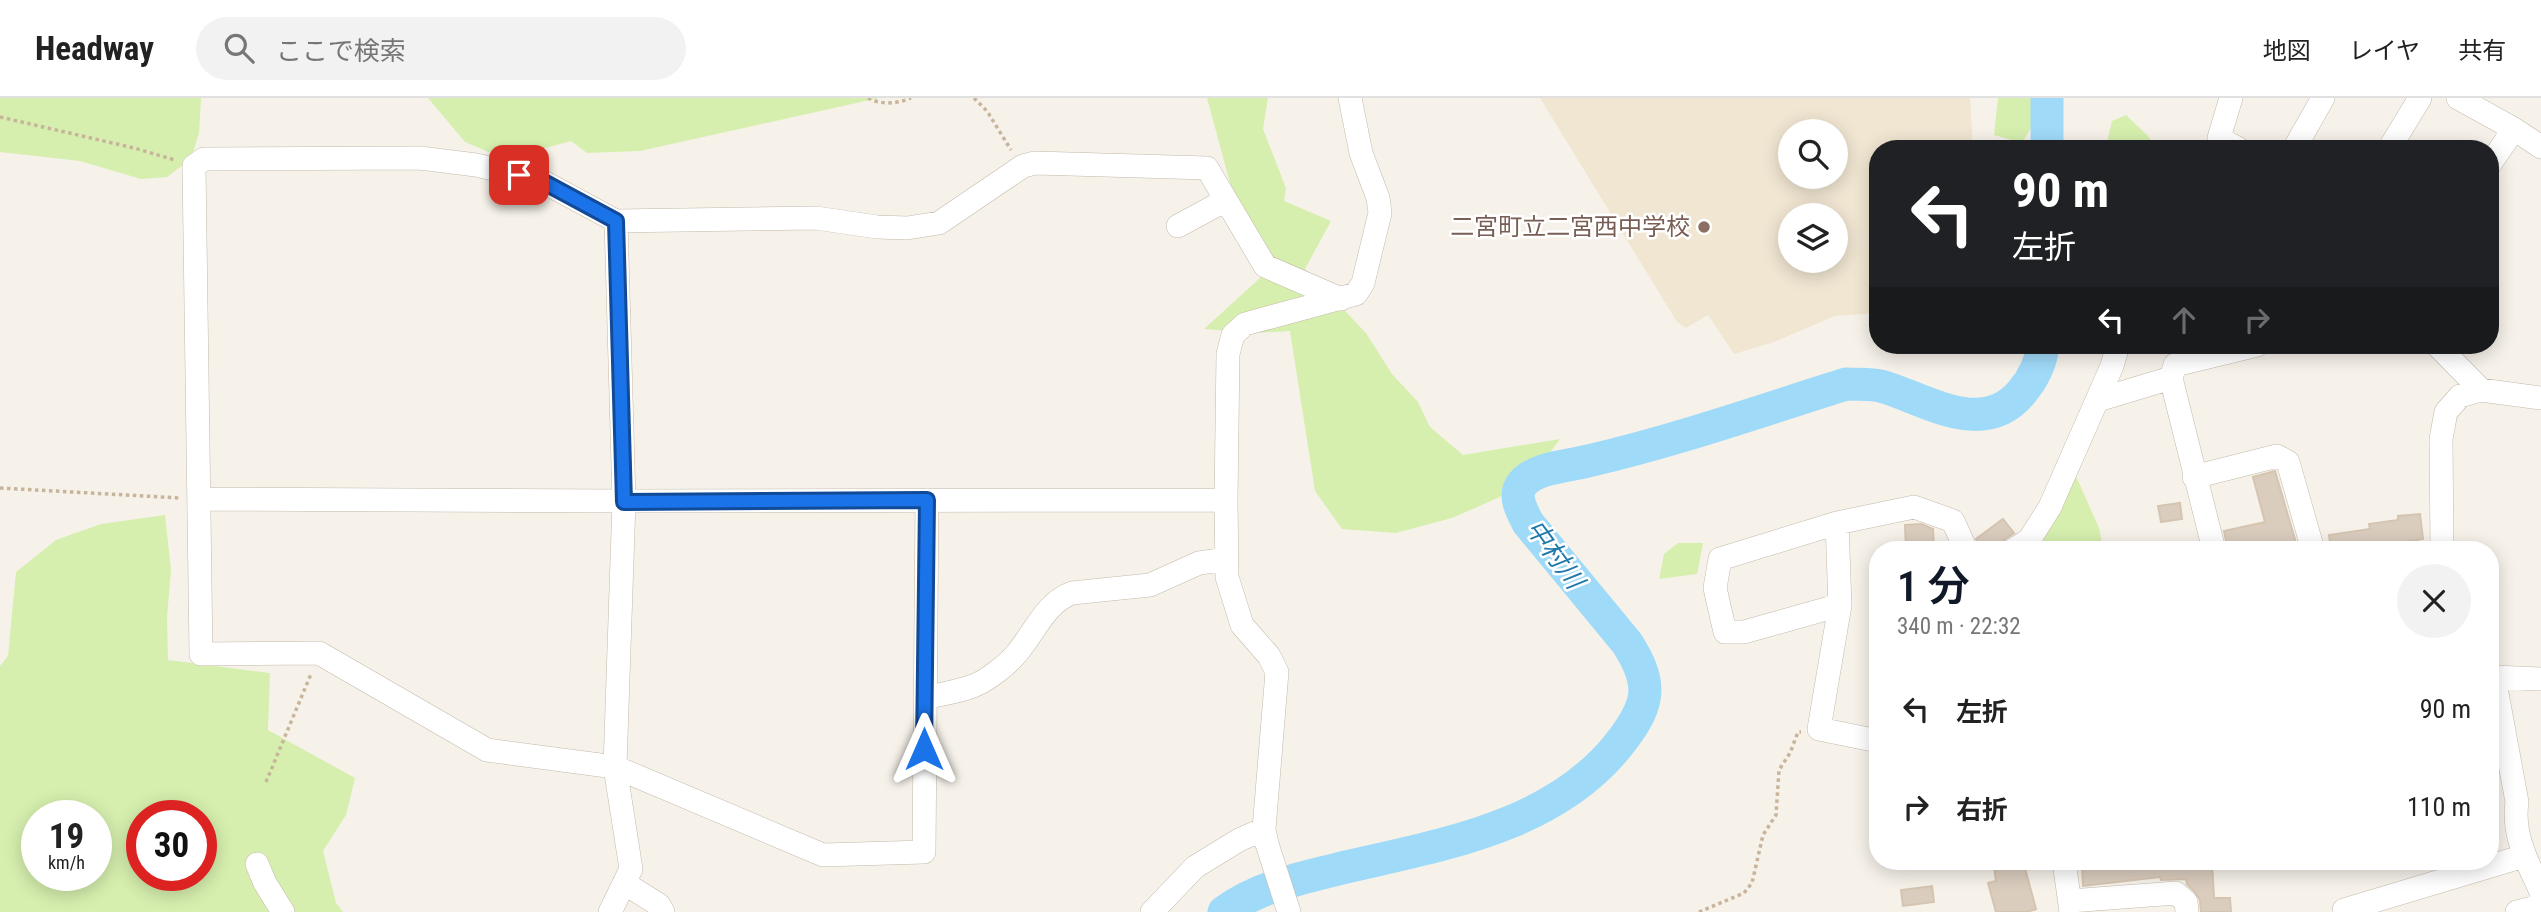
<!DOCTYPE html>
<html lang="ja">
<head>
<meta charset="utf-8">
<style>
	:root { --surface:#fff; --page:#f2f2f2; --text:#222; --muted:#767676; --line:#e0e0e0; --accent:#111827 }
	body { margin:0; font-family:"Roboto Condensed","Noto Sans JP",sans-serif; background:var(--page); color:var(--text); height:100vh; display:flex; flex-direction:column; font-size:26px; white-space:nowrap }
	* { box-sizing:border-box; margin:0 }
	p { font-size:23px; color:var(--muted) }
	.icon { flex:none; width:38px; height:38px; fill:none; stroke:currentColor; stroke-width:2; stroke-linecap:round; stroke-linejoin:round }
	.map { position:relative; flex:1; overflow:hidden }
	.panel { position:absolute; left:1869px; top:443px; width:630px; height:329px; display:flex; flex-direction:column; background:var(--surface); border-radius:28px; box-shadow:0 4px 18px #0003 }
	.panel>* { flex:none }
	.hud { position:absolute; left:1869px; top:42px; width:630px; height:214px; border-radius:28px; box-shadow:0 4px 18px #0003; background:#202124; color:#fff; overflow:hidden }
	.fabs { position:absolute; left:1778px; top:21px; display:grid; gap:14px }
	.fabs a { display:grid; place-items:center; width:70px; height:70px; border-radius:50%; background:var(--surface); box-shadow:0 4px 18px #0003; font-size:35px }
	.speed { position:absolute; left:21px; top:702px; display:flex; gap:14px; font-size:35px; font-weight:700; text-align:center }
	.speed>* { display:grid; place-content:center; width:91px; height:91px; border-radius:50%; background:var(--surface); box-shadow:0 4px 18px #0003; line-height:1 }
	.speed small { font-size:18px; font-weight:400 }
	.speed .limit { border:10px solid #d22; background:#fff; color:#111 }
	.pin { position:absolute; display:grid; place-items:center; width:60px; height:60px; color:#fff; margin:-30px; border-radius:14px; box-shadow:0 4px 10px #0006 }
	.me { position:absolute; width:77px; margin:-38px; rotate:0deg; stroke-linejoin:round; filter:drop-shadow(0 0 5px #0008) }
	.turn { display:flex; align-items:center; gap:24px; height:147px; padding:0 28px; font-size:32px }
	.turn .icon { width:91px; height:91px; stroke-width:2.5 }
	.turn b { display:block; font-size:49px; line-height:60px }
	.lanes { display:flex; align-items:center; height:66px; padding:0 28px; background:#0003; justify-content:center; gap:35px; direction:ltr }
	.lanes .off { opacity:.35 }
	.round { display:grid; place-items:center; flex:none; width:74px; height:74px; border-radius:37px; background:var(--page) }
	.summary { display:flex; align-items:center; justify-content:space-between; height:119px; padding:0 28px }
	h1 { font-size:42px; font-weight:600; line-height:52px; color:var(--accent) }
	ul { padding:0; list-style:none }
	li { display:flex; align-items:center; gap:21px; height:98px; padding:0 28px }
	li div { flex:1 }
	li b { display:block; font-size:26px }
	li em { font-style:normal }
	header { display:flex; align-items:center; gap:42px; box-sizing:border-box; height:98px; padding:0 35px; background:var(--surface); border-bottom:2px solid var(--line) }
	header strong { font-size:33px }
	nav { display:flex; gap:38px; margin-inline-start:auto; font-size:24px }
	.search { width:490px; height:63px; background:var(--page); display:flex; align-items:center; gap:18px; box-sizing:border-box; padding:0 24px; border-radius:38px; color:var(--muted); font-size:26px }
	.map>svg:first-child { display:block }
	.education { fill:#f1e6d2; fill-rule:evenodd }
	.green { fill:#d6efae; fill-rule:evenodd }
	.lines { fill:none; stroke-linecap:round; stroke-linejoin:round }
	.river { stroke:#a0daf9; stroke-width:33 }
	.building { fill:#dacdbe; stroke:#d5c4b0; stroke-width:2 }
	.minor-casing { stroke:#c3b9ab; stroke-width:24 }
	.path { stroke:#c7b49a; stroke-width:3.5; stroke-dasharray:3.5 3.5; stroke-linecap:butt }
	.minor { stroke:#fff; stroke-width:23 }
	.route-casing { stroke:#114b97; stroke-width:18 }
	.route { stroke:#1a73e8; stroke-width:12 }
	.education-dot { fill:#8d6e63; stroke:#fff; stroke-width:2.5 }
	.labels { text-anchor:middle; stroke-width:5; stroke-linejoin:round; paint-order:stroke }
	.education-label { font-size:24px; fill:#785e54; stroke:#fff; text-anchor:end }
	.water-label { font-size:26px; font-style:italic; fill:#1f79aa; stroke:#fff }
</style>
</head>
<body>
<header>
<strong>Headway</strong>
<div class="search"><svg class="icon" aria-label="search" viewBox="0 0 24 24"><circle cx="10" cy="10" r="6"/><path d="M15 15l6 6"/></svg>ここで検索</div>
<nav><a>地図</a><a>レイヤ</a><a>共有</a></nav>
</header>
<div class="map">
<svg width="2541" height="814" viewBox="0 0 2541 814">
	<rect width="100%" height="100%" fill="#f6f2ea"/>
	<path class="education" d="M1540,0H1970L1973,51H1878V215L1835,218L1774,244L1734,256L1708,217L1686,230L1677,224ZM1790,33H1836V79H1790ZM1790,117H1836V163H1790Z"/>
	<path class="green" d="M0,0H201L199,35L191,61L167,79L141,81L80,63L0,54Z
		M428,0H879L640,53L587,55L571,43L505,61L465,44Z
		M1207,0H1268L1263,31L1286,90L1284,103L1331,123L1305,171L1366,235L1392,276L1418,304L1430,329L1463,357L1560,341L1541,367L1500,399L1452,420L1396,435L1342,431L1315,393L1290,233L1256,235L1204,231L1261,179L1237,111Z
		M1998,0H2049L2022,45L1994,37Z
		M2126,17L2148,38L2156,51H2109L2108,40L2112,23Z
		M2075,376L2099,430L2103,451H2040L2033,445Z
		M165,417L171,472L167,519L168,562L270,575L268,632L355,680L346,717L323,753L336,805L343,814H0V568L8,558L16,474L56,442L101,426ZM37,718H96V777H37ZM142,718H201V777H142Z
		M1678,445H1703L1697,476L1659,481L1664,456Z"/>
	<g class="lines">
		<path class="river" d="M2047,0V51
			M1224,814C1258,789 1298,781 1338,771C1439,747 1557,730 1623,641C1651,604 1652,584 1627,545L1528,425C1522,413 1512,397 1523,385C1537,369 1569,368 1588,363C1675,343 1760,313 1846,286C1858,287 1872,285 1884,289C1927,302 1983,340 2021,295C2033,281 2041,266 2043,247"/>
	</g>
	<path class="building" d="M2275,373L2298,452H2228L2224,433L2265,424L2253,379Z
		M2180,405L2182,421L2161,424L2158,408Z
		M2420,416L2423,441L2355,452H2331L2329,437L2370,431L2369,426L2398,422V418Z
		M2003,421L2014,435L2005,441L1996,452H1984L1976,441Z
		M1921,426L1933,431L1934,452H1906L1905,427Z
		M1993,763H2023L2036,811L2027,814H1996L1988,785L1996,783Z
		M2082,763H2203V766L2212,765L2214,800H2230L2231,814H2201L2200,802L2195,794L2187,786L2186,781L2161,782L2160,779L2083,788Z
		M1932,788L1934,804L1903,808L1901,792Z"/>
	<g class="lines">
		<defs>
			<path id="minor" d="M2231,0L2219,40L2239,51
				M2458,0L2514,31L2541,49
				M2294,51L2323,0
				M2389,51L2420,0
				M2490,66L2514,31
				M1178,128L1226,102
				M2437,247L2481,292
				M2171,280L2175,267L2257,247
				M2098,302L2171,280L2214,452
				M2194,379L2277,358L2288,364L2313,452
				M199,401L624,403L1226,402
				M927,402L924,754L823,757L615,669L487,652L319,555L201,556L194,68L204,61L420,60L476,67L540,82L616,123L816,120L877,129L907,130L939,125L1023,68L1035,65L1207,70L1265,168L1341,201
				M1837,425L1840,507L1819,631L1878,643
				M2013,452L2029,442L2050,409L2112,268L2118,247
				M2442,452L2441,341L2446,314L2460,298L2481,292L2541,300
				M1840,507L1744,534H1725L1715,490L1720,461L1837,425L1914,409L1953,423L1966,452
				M2490,577L2494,579L2541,581
				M2494,579L2517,704C2512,737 2528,765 2541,794
				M925,600C940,596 958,594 973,588C987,583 1008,566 1017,555C1035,534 1045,505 1072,495L1150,487L1199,465L1227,461
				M2064,763L2071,814
				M257,766L265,785L283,814
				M624,785L659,807L663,814
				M2070,803L2176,795L2186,804L2187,814
				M2344,812L2524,758
				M610,814L631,771L615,669L624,403L616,123
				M1152,814L1195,769L1239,742L1264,731
				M1289,814L1267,746L1264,731L1277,574L1269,558L1242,527L1227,479L1226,402L1228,256L1233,237L1245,226L1356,196L1363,185L1380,115L1378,100L1361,55L1350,0
				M2517,814L2541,808"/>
		</defs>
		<use href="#minor" class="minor-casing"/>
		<path class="path" d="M868,0C881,7 897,6 911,0
			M974,0L987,13L1011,52
			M0,19L134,50L175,62
			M0,390L180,400
			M266,684L311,576
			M1699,814L1744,795L1752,785L1763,737L1776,717L1779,672L1790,655L1798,634H1801"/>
		<use href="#minor" class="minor"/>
	</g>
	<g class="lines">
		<defs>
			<path id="route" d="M519,77L540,82L616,123L624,404L927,402L924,651"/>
		</defs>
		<use href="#route" class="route-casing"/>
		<use href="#route" class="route"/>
	</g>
	<circle class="education-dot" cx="1704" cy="129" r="7"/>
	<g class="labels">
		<g class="education-label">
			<text x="1690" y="137">二宮町立二宮西中学校</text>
		</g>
		<g class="water-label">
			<text transform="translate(1555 456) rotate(54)" y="9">中村川</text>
		</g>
	</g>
</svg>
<div class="fabs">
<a><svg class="icon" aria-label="search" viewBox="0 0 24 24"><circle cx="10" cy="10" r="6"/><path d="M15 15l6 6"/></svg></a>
<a><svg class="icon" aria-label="layers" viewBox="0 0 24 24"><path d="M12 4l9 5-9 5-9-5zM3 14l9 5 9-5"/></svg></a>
</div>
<div class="speed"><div>19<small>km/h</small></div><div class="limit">30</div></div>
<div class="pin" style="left:519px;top:77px;background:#d93025"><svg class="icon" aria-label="arrive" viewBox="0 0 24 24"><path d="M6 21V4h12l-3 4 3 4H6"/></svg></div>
<svg class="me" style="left:924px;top:651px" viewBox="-20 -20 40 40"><path d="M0-17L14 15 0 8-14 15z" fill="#1a73e8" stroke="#fff" stroke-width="4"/></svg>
<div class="hud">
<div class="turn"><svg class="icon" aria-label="left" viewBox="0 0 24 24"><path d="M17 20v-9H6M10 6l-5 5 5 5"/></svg><div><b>90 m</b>左折</div></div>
<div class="lanes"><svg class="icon" aria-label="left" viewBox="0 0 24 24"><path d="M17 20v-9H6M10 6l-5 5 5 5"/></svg><svg class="icon off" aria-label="ahead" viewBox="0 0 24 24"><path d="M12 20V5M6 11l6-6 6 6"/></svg><svg class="icon off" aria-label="right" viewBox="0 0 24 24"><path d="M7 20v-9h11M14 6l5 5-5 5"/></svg></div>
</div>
<section class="panel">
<div class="summary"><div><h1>1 分</h1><p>340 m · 22:32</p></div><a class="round"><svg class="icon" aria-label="close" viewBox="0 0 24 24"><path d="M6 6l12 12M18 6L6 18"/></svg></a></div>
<ul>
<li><svg class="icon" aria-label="left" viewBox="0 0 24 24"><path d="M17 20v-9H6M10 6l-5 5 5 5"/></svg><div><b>左折</b></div><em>90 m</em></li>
<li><svg class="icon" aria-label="right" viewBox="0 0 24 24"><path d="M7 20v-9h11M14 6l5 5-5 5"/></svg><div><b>右折</b></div><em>110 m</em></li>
</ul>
</section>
</div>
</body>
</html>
